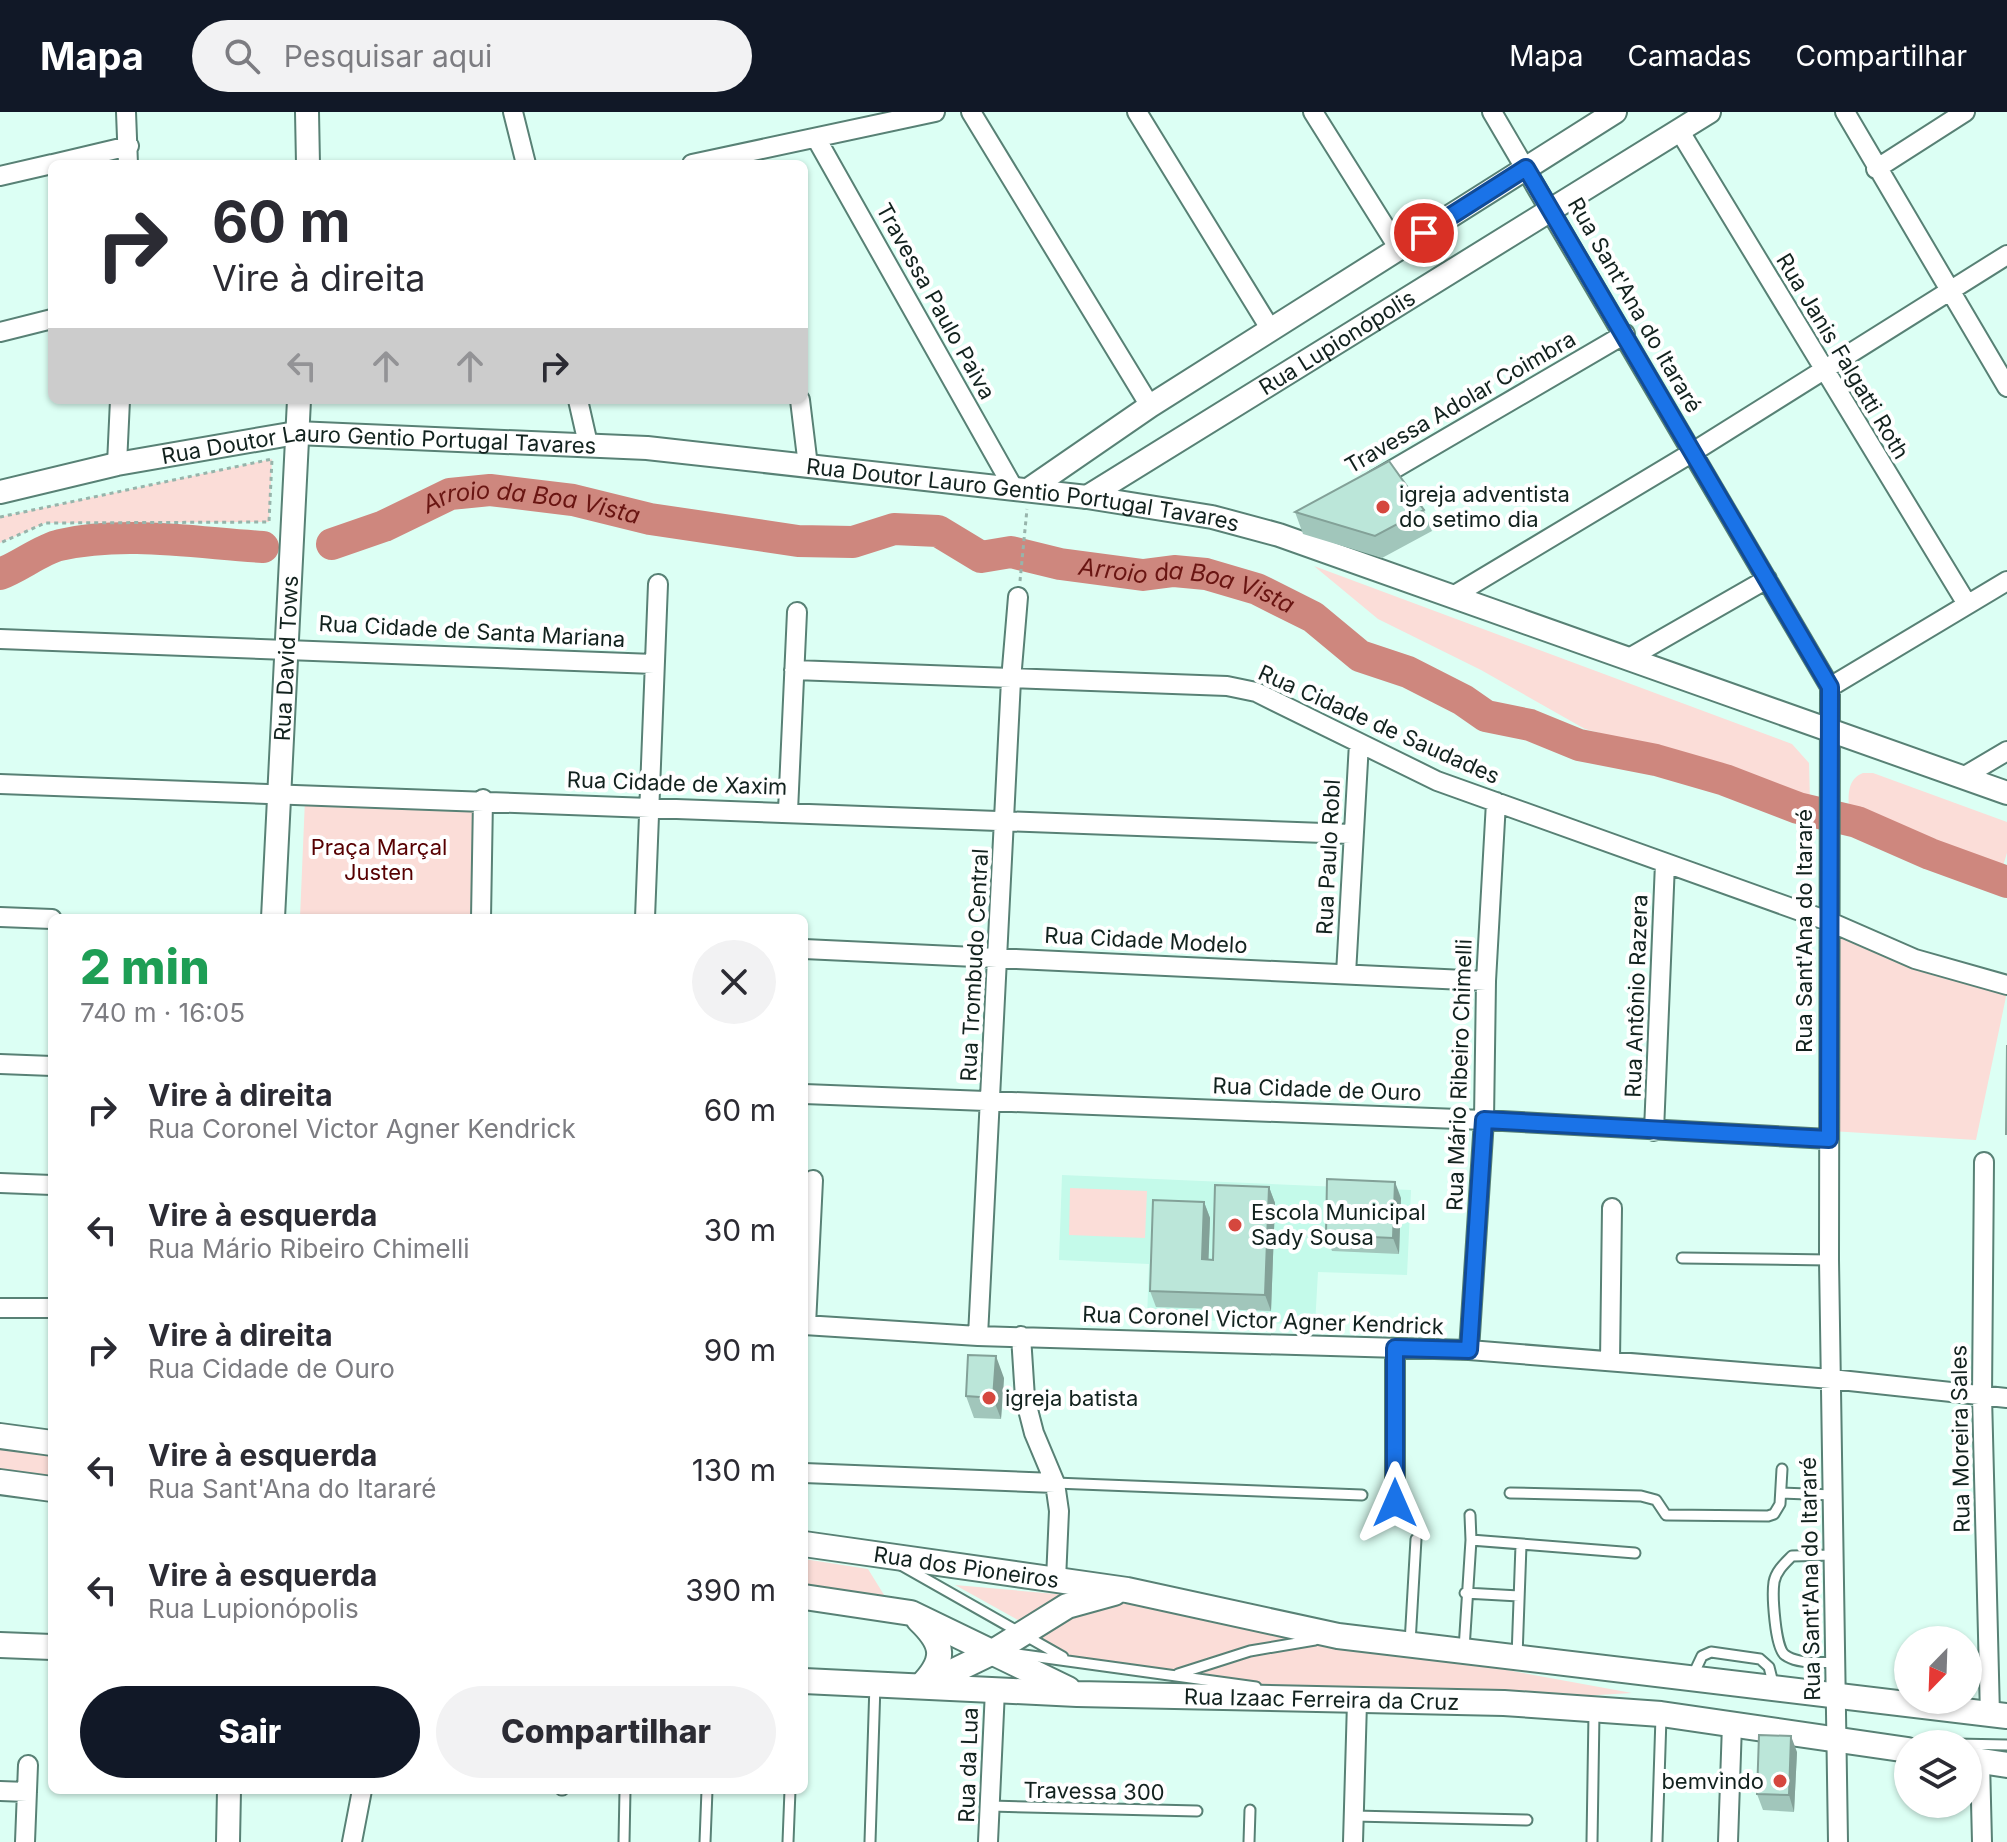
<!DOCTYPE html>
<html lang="pt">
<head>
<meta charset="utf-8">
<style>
	:root { --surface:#fff; --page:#f2f2f3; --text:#2b2b33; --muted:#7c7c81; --accent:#111827 }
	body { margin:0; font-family:Inter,sans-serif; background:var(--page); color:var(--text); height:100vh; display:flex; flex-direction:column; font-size:30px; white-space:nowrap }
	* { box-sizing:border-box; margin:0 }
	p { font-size:26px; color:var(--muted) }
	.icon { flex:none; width:44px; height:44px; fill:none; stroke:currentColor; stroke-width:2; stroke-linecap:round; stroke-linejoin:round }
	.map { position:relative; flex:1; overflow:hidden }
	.sheet { position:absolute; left:48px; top:802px; width:760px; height:880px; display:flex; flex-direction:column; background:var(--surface); border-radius:12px; box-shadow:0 2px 6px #0004 }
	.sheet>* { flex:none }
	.hud { position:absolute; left:48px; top:48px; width:760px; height:244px; border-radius:12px; box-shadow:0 2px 6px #0004; background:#fff; color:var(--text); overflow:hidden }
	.needle { width:52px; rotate:203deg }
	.tools { position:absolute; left:1894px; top:1514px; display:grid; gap:16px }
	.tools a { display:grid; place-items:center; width:88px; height:88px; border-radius:50%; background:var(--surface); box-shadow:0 2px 6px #0004; font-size:40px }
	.pin { position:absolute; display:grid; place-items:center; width:68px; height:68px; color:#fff; margin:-34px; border:4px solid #fff; border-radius:50%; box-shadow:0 2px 8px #0007 }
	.me { position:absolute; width:88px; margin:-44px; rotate:0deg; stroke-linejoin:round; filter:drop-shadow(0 0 6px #0008) }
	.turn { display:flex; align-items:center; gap:28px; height:168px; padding:0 32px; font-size:36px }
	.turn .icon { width:104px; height:104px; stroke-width:2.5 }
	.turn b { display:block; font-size:56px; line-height:68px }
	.lanes { display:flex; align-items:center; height:76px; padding:0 32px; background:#0003; justify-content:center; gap:40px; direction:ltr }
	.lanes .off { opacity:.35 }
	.round { display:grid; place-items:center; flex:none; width:84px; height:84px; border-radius:42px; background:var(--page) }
	.head { display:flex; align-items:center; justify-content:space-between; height:136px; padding:0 32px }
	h1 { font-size:48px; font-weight:800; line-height:60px; color:#1e9e55 }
	.action { display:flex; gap:16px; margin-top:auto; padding:16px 32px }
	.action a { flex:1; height:92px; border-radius:48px; background:var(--accent); color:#fff; font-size:32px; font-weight:800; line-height:92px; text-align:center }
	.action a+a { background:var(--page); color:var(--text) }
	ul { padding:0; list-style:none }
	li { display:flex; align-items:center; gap:24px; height:120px; padding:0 32px }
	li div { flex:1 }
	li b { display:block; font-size:30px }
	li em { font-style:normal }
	header { display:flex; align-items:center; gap:48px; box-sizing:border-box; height:112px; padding:0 40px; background:var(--accent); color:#fff }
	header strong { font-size:38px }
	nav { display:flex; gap:44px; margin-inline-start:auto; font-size:28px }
	.search { width:560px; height:72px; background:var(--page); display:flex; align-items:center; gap:20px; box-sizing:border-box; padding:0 28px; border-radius:44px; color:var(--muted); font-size:30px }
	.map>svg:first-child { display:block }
	.built { fill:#c4faea }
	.green { fill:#fbddd8 }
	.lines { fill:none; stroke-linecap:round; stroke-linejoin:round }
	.river { stroke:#ce877e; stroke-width:32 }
	.service-casing { stroke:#588175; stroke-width:13 }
	.minor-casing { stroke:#588175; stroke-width:22 }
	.tertiary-casing { stroke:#588175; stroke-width:26 }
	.secondary-casing { stroke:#588175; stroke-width:28 }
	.path { stroke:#97b4ab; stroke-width:3; stroke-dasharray:4 4; stroke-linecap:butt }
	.service { stroke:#fff; stroke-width:9 }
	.minor { stroke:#fff; stroke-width:18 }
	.tertiary { stroke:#fff; stroke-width:22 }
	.secondary { stroke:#fff; stroke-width:24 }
	.wall { fill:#a1c6bb }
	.shaded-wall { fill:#83a198 }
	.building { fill:#bbe6d9; stroke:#83a198; stroke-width:2 }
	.route-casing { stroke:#114b97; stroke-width:20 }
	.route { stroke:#1a73e8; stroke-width:14 }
	.poi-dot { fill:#d5473e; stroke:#fff; stroke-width:3 }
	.labels { text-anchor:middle; stroke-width:8; stroke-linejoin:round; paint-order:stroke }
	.street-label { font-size:22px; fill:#12221e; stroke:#fff }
	.poi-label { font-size:22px; fill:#12221e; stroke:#fff; text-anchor:start }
	.park-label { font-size:22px; fill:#570002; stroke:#fff }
	.water-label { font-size:24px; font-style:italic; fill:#691512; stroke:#fff }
</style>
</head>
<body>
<header>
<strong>Mapa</strong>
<div class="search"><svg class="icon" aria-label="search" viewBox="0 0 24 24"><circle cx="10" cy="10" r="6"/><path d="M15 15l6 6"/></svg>Pesquisar aqui</div>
<nav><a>Mapa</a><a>Camadas</a><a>Compartilhar</a></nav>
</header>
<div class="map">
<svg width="2007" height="1730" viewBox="0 0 2007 1730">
	<rect width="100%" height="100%" fill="#dcfff4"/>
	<path class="built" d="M1062,1063L1411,1078L1407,1163L1318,1160L1315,1213L1147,1206L1149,1152L1059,1148Z"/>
	<path class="green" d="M272,347L269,410L45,411L0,431V405Z
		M1314,454L1792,632L1809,651L1810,691L1792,679L1739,658L1585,617L1481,558L1378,507Z
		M1863,661H1873L2007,710V741L2003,754C1949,747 1902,717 1849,704C1849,687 1845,668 1863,661Z
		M305,687L479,692L473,806H300Z
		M1830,812L2007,880L1976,1028L1831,1019Z
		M1070,1076L1147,1079L1145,1126L1069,1123Z
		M0,1336L52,1344V1368L0,1360Z
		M804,1447L868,1457L889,1491L804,1479Z
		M955,1473L1068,1483L1018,1508Z
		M1128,1481L1324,1524L1173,1560L1075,1546L1030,1521Z
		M1337,1527L1632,1581L1492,1589L1355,1588L1185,1563L1255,1540Z"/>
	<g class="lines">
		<g class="river">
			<path id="s1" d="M332,432L384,414L450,382L490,378L573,388L650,407L798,429L853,430L894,417L938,419L981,445L1011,440L1060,452L1143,463L1174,459L1206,462L1257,477L1313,505L1360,544L1408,560L1463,588L1486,604L1530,613L1579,633L1656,648L1725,668L1798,696L1857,710L1930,742L2007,770"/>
			<path d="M0,462C19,455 42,437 60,433C124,418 198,431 263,435"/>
		</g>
		<defs>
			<path id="service" d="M1682,1146L1829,1148
				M1055,1371L1362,1383
				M1510,1381L1641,1384L1656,1388L1666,1403L1768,1404L1774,1402L1780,1392L1782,1357
				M1781,1381L1833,1383
				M1470,1403L1471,1428L1635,1441
				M1833,1443L1792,1444C1785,1451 1776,1459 1774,1470C1772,1483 1775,1536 1785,1543C1797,1552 1821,1551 1835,1550
				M901,1453L1063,1545
				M1465,1481L1519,1484
				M1410,1531L1416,1427
				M1464,1537L1471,1428
				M1017,1542L1256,1575
				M1517,1545L1521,1433
				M1178,1562L1250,1539L1315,1528
				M1693,1563L1702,1544L1711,1540L1760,1547L1769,1555L1774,1575
				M1956,1632L2007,1633
				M561,1678H563
				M990,1694L1197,1699
				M1354,1704L1527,1708
				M624,1730L625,1678
				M705,1730L707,1678
				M788,1730L790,1678
				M870,1730L875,1572
				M1249,1730L1250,1698
				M1592,1730L1594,1601
				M1657,1730L1661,1605"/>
			<path id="minor" d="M126,0L128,52
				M513,0L526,52
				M971,0L1150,294
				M1137,0L1271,218
				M1313,0L1399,137
				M1492,0L1830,575L1829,1148L1838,1730
				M1845,0L2007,275
				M1679,18L1967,492
				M816,26L1014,377
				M53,52L129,34
				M692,52L935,0
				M1876,57L1965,0
				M0,64L52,52
				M0,220L52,207
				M578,288L588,332
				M800,288L808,354
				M117,352L120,288
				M1375,368L1625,222
				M1453,484L1693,340L2007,143
				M0,527L654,552
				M1629,546L1767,467
				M794,558L1227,574L1256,580L1437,669L1828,809L1915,847L2007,873
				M1830,575L2007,469
				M1963,665L2007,639
				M0,672L1351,722
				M788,699L797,500
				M0,805L52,807
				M481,806L483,687
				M645,806L658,472
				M804,837L1486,869
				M1346,862L1359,631
				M0,952L52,954
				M804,982L1484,1008L1829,1027
				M1654,1019L1665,751
				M1984,1050L1982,1284L1990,1603
				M0,1071L52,1073
				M0,1196H52
				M804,1213L978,1224L1469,1238L1831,1267L2007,1286
				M806,1213L813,1068
				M978,1224L1011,568L1018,485
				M1021,1224L1025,1286L1034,1321L1055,1371L1059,1399L1056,1468
				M1469,1238L1484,1008L1486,869L1496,690
				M1610,1249L1612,1096
				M804,1361L1055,1371
				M1395,1391V1236
				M1980,1649L1982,1730
				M0,1679L27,1680
				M25,1730L28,1653
				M352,1730L362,1678
				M988,1730L995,1578
				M1353,1730L1357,1590
				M1728,1730L1732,1612"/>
			<g id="tertiary">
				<path d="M307,0L308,52"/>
				<path d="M1028,378L1150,294L1615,0"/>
				<path id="s2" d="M0,380L117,352L296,321L647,336L1087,385L1212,405L1279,423L2007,681"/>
				<path id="s3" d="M1087,385L1709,0"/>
				<path id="s4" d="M273,806L299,288"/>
				<path d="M228,1730L229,1678"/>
			</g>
			<g id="secondary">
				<path d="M0,1324L52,1331"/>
				<path d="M0,1370L52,1377"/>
				<path id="s5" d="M804,1432L1127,1478L1338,1524L2007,1604"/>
				<path d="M804,1485L911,1501L1068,1577"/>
				<path d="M919,1508C945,1533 946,1548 921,1574"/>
				<path d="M0,1533L52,1535"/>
				<path id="s6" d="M804,1569L1077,1582L1504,1591L1661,1602L1908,1638"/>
				<path d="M925,1573L993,1540L1067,1494L1114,1481"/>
				<path d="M1968,1647L2007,1653"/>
			</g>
		</defs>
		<use href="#service" class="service-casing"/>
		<use href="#minor" class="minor-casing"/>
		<use href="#tertiary" class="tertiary-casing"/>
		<use href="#secondary" class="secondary-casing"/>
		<path class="path" d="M0,405L272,347L269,410L45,411L0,431
			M1020,469L1027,397"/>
		<use href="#service" class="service"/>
		<use href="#minor" class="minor"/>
		<use href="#tertiary" class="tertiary"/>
		<use href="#secondary" class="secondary"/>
	</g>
	<path class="wall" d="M1424,398L1432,419L1382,446L1303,422L1295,400Z
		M1269,1075L1275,1091L1271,1199L1156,1195L1150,1179L1204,1090L1210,1106L1208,1147L1213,1148Z
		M1401,1086L1399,1142L1332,1139L1326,1123Z
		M1004,1266L1001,1307L974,1306L966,1284Z
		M1797,1640L1794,1700L1763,1698L1757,1682Z"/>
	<path class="shaded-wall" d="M1395,1070L1401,1086L1399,1142L1393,1126Z
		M1269,1075L1275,1091L1271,1199L1265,1183Z
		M1204,1090L1210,1106L1208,1163L1202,1147Z
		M996,1244L1004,1266L1001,1307L993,1286Z
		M1791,1624L1797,1640L1794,1700L1789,1683Z"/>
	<path class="building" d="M1389,349L1424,398L1375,424L1295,400Z
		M2007,933V1022H2006Z
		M1327,1067L1395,1070L1393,1126L1326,1123Z
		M1215,1073L1269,1075L1265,1183L1150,1179L1153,1088L1204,1090L1202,1147L1213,1148Z
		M968,1243L996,1244L993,1286L966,1284Z
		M1759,1623L1791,1624L1789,1683L1757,1682Z"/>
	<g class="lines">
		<defs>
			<path id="route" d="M1395,1391V1236L1469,1238L1484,1008L1829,1027L1830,575L1526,56L1424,121"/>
		</defs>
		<use href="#route" class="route-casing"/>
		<use href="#route" class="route"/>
	</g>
	<g class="poi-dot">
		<circle cx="1383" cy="395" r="8"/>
		<circle cx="1235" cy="1113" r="8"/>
		<circle cx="989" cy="1286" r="8"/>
		<circle cx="1780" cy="1669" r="8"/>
	</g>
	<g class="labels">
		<g class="street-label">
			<text transform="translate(936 189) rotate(61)" y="8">Travessa Paulo Paiva</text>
			<text transform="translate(1635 193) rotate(60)" y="8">Rua Sant'Ana do Itararé</text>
			<text dy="8" stroke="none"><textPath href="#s3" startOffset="294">Rua Lupionópolis</textPath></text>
			<text transform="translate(1843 244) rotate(59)" y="8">Rua Janis Falgatti Roth</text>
			<text transform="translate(1460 290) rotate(-30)" y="8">Travessa Adolar Coimbra</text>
			<text dy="8" stroke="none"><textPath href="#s2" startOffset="384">Rua Doutor Lauro Gentio Portugal Tavares</textPath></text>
			<text dy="8" stroke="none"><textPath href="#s2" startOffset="1032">Rua Doutor Lauro Gentio Portugal Tavares</textPath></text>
			<text transform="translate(472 519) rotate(3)" y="8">Rua Cidade de Santa Mariana</text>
			<text dy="8" stroke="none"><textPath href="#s4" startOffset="260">Rua David Tows</textPath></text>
			<text transform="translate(1379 612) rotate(24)" y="8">Rua Cidade de Saudades</text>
			<text transform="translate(677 671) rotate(2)" y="8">Rua Cidade de Xaxim</text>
			<text transform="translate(1328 745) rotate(-87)" y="8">Rua Paulo Robl</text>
			<text transform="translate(1804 819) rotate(-90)" y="8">Rua Sant'Ana do Itararé</text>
			<text transform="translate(1146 828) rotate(3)" y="8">Rua Cidade Modelo</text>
			<text transform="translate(974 853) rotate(-87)" y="8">Rua Trombudo Central</text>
			<text transform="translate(1636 884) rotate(-88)" y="8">Rua Antônio Razera</text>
			<text transform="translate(1459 963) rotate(-88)" y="8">Rua Mário Ribeiro Chimelli</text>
			<text transform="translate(1317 977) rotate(2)" y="8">Rua Cidade de Ouro</text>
			<text transform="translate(1263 1208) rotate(2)" y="8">Rua Coronel Victor Agner Kendrick</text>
			<text transform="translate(1960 1327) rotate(-91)" y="8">Rua Moreira Sales</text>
			<text dy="8" stroke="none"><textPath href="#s5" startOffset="164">Rua dos Pioneiros</textPath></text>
			<text transform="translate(1810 1467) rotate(-91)" y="8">Rua Sant'Ana do Itararé</text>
			<text dy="8" stroke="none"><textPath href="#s6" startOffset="518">Rua Izaac Ferreira da Cruz</textPath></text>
			<text transform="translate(968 1653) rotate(-88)" y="8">Rua da Lua</text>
			<text transform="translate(1094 1679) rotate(1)" y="8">Travessa 300</text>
		</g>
		<g class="poi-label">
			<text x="1399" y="390">igreja adventista<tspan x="1399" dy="25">do setimo dia</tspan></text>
			<text x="1251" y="1108">Escola Municipal<tspan x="1251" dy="25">Sady Sousa</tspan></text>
			<text x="1005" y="1294">igreja batista</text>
			<text x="1764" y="1677" text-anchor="end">bemvindo</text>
		</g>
		<g class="park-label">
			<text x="379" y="743">Praça Marçal<tspan x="379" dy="25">Justen</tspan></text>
		</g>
		<g class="water-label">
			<text dy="8" stroke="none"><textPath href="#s1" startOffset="210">Arroio da Boa Vista</textPath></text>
			<text dy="8" stroke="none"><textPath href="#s1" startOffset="884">Arroio da Boa Vista</textPath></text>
		</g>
	</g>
</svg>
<div class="tools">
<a><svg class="needle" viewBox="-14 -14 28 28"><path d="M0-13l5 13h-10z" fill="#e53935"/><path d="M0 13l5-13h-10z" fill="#7c7c81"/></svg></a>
<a><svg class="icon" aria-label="layers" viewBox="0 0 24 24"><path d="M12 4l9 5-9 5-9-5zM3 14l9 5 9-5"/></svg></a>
</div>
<div class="pin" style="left:1424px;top:121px;background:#d93025"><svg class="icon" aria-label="arrive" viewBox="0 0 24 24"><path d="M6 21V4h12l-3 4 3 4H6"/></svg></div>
<svg class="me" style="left:1395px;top:1391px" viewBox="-20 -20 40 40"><path d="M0-17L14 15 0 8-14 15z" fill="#1a73e8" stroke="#fff" stroke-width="4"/></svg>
<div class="hud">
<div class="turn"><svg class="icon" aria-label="right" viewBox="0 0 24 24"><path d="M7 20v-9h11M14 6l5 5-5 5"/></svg><div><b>60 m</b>Vire à direita</div></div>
<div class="lanes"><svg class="icon off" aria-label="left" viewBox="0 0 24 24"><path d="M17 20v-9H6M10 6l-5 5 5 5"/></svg><svg class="icon off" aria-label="ahead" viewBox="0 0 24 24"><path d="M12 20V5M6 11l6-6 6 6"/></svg><svg class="icon off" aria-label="ahead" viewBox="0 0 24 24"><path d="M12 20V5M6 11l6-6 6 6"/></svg><svg class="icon" aria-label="right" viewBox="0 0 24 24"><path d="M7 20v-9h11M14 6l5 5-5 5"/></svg></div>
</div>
<section class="sheet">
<div class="head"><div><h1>2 min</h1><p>740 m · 16:05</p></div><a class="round"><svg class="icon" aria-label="close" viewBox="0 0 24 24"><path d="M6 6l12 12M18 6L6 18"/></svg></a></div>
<ul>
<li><svg class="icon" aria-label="right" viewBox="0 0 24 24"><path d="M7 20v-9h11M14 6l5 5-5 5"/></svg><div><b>Vire à direita</b><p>Rua Coronel Victor Agner Kendrick</p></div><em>60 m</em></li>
<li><svg class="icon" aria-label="left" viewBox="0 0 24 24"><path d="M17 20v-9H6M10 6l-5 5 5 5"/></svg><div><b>Vire à esquerda</b><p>Rua Mário Ribeiro Chimelli</p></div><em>30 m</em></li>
<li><svg class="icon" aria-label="right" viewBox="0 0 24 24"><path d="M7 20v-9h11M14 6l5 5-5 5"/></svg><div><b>Vire à direita</b><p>Rua Cidade de Ouro</p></div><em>90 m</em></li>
<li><svg class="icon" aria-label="left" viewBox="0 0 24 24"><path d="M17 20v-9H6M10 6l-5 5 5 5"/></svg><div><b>Vire à esquerda</b><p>Rua Sant'Ana do Itararé</p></div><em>130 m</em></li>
<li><svg class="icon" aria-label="left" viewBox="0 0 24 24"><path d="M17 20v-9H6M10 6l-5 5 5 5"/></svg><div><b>Vire à esquerda</b><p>Rua Lupionópolis</p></div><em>390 m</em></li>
</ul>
<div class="action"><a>Sair</a><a>Compartilhar</a></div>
</section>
</div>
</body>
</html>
